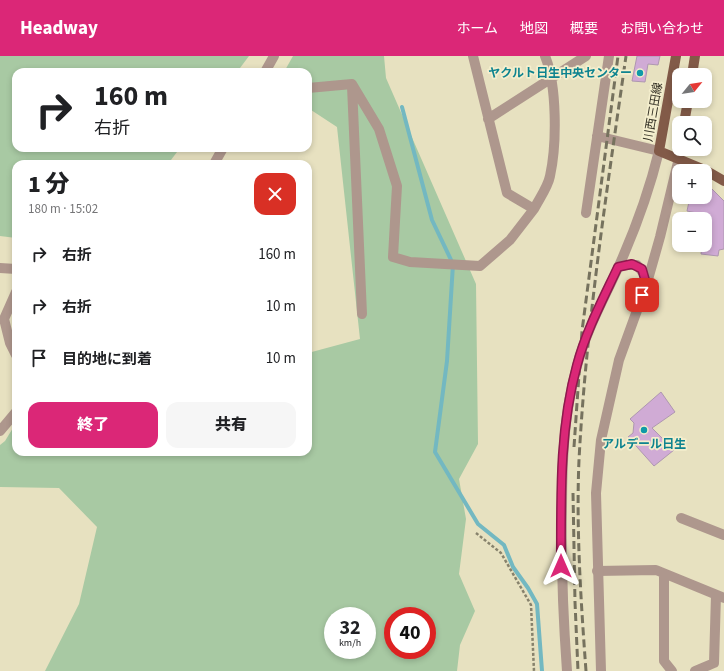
<!DOCTYPE html>
<html lang="ja">
<head>
<meta charset="utf-8">
<style>
	:root { --surface:#fff; --page:#f6f6f6; --text:#202124; --muted:#757577; --accent:#db2777 }
	body { margin:0; font-family:"Source Sans 3","Noto Sans JP",sans-serif; background:var(--page); color:var(--text); height:100vh; display:flex; flex-direction:column; font-size:15px; white-space:nowrap }
	* { box-sizing:border-box; margin:0 }
	p { font-size:13px; color:var(--muted) }
	.icon { flex:none; width:22px; height:22px; fill:none; stroke:currentColor; stroke-width:2; stroke-linecap:round; stroke-linejoin:round }
	.map { position:relative; flex:1; overflow:hidden }
	.panel { position:absolute; left:12px; top:104px; width:300px; height:296px; display:flex; flex-direction:column; background:var(--surface); border-radius:12px; box-shadow:0 2px 6px #0003 }
	.panel>* { flex:none }
	.top-card { position:absolute; left:12px; top:12px; width:300px; height:84px; border-radius:12px; box-shadow:0 2px 6px #0003; background:#fff; color:var(--text); overflow:hidden }
	.needle { width:26px; rotate:60deg }
	.buttons { position:absolute; left:672px; top:12px; display:grid; gap:8px }
	.buttons a { display:grid; place-items:center; width:40px; height:40px; border-radius:8px; background:var(--surface); box-shadow:0 2px 6px #0003; font-size:20px }
	.speed { position:absolute; left:324px; top:551px; display:flex; gap:8px; font-size:20px; font-weight:700; text-align:center }
	.speed>* { display:grid; place-content:center; width:52px; height:52px; border-radius:50%; background:var(--surface); box-shadow:0 2px 6px #0003; line-height:1 }
	.speed small { font-size:10px; font-weight:400 }
	.speed .limit { border:6px solid #d22; background:#fff; color:#111 }
	.pin { position:absolute; display:grid; place-items:center; width:34px; height:34px; color:#fff; margin:-17px; border-radius:8px; box-shadow:0 2px 6px #0006 }
	.me { position:absolute; width:44px; margin:-22px; rotate:0deg; stroke-linejoin:round; filter:drop-shadow(0 0 3px #0008) }
	.turn { display:flex; align-items:center; gap:14px; height:84px; padding:0 16px; font-size:18px }
	.turn .icon { width:52px; height:52px; stroke-width:2.5 }
	.turn b { display:block; font-size:28px; line-height:34px }
	.round { display:grid; place-items:center; flex:none; width:42px; height:42px; border-radius:12px; background:var(--page) }
	.headline { display:flex; align-items:center; justify-content:space-between; height:68px; padding:0 16px }
	h1 { font-size:24px; font-weight:800; line-height:30px }
	.button { display:flex; gap:8px; margin-top:auto; padding:8px 16px }
	.button a { flex:1; height:46px; border-radius:12px; background:var(--accent); color:#fff; font-size:16px; font-weight:800; line-height:46px; text-align:center }
	.button a+a { background:var(--page); color:var(--text) }
	ul { padding:0; list-style:none }
	li { display:flex; align-items:center; gap:12px; height:52px; padding:0 16px }
	li div { flex:1 }
	li b { display:block; font-size:15px }
	li em { font-style:normal }
	header { display:flex; align-items:center; gap:24px; box-sizing:border-box; height:56px; padding:0 20px; background:var(--accent); color:#fff }
	header strong { font-size:19px }
	nav { display:flex; gap:22px; margin-inline-start:auto; font-size:14px }
	.map>svg:first-child { display:block }
	.green { fill:#a8c9a3; fill-rule:evenodd }
	.lines { fill:none; stroke-linecap:round; stroke-linejoin:round }
	.stream { stroke:#73b8c1; stroke-width:4 }
	.building { fill:#d0abd5; stroke:#ae97b0 }
	.path { stroke:#87826c; stroke-width:2.5; stroke-dasharray:3 2; stroke-linecap:butt }
	.minor { stroke:#ae978d; stroke-width:10 }
	.tertiary { stroke:#ae978d; stroke-width:10 }
	.primary { stroke:#825a48; stroke-width:10 }
	.rail { stroke:#76725e; stroke-width:3; stroke-dasharray:8 4; stroke-linecap:butt }
	.route-casing { stroke:#8e194d; stroke-width:10 }
	.route { stroke:#db2777; stroke-width:7 }
	.culture-dot { fill:#0f9aa8; stroke:#f4eecd; stroke-width:1.5 }
	.labels { text-anchor:middle; stroke-width:3.5; stroke-linejoin:round; paint-order:stroke }
	.culture-label { font-size:12px; font-weight:bold; fill:#0d838f; stroke:#f4eecd; text-anchor:end }
	.street-label { font-size:12px; fill:#312e22; stroke:#f4eecd }
</style>
</head>
<body>
<header>
<strong>Headway</strong>
<nav><a>ホーム</a><a>地図</a><a>概要</a><a>お問い合わせ</a></nav>
</header>
<div class="map">
<svg width="724" height="615" viewBox="0 0 724 615">
	<rect width="100%" height="100%" fill="#e7e1c0"/>
	<path class="green" d="M0,0H249L237,16H16V92H180L168,108H16V182L0,180Z
		M293,0H384L386,22L476,228L478,388L459,423L466,463L459,518L475,555L460,589L457,615H45L79,548L97,471L59,432L0,431V389L5,385L16,367V396H308V297L360,283L337,71L308,52V16H284ZM333,560H367V594H333ZM393,560H427V594H393Z"/>
	<g class="lines">
		<path class="stream" d="M402,51L432,164L453,208L447,305L435,396L478,468L504,489L513,511L528,532L537,548L542,615"/>
	</g>
	<path class="building" d="M637,0H660L658,9L648,8L645,26L632,25Z
		M705,131L711,132L724,145V193L719,194L718,200L701,198L702,189H705L706,159L687,155L690,141H705Z
		M661,336L675,356L652,372L674,394L654,410L628,381L633,377L634,367L630,363Z"/>
	<g class="lines">
		<path class="path" d="M476,477L501,497L531,549L534,615"/>
		<path class="minor" d="M473,0L507,137L534,153C539,143 548,131 550,120C557,88 557,29 545,0
			M265,16L274,0
			M352,28L379,73L397,130L393,201L410,206L480,210L510,184L534,153
			M352,30L362,258
			M308,32L352,28
			M488,63L586,0
			M597,80L659,95
			M214,108L223,92
			M586,157L609,0
			M0,212L16,213
			M16,236L4,263L10,287L16,299
			M0,375L16,356
			M681,462L724,479
			M597,515L656,514L724,542
			M664,518V605L672,615
			M695,615L714,607L716,539"/>
		<path class="tertiary" d="M618,211L626,209H637L644,218L647,227
			M567,615C563,560 561,506 562,451C562,404 564,356 577,310C586,275 603,245 618,212C635,174 649,136 659,95
			M601,615L596,437L601,384L619,304L647,227L660,181L679,102"/>
		<path class="primary" d="M676,0L659,95L705,114L724,125
			M692,19L695,0
			M684,67L688,45"/>
		<path class="rail" d="M574,391L582,275L618,0
			M573,437L575,546L578,615
			M586,615C581,547 576,472 579,404C586,269 607,134 626,0"/>
	</g>
	<g class="lines">
		<defs>
			<path id="route" d="M561,510C561,443 559,374 577,309C586,275 603,243 618,211L632,208L642,213L646,227L642,239"/>
		</defs>
		<use href="#route" class="route-casing"/>
		<use href="#route" class="route"/>
	</g>
	<g class="culture-dot">
		<circle cx="640" cy="17" r="4"/>
		<circle cx="644" cy="374" r="4"/>
	</g>
	<g class="labels">
		<g class="culture-label">
			<text x="632" y="21">ヤクルト日生中央センター</text>
			<text x="644" y="392" text-anchor="middle">アルデール日生</text>
		</g>
		<g class="street-label">
			<text transform="translate(653 56) rotate(-80)" y="4">川西三田線</text>
		</g>
	</g>
</svg>
<div class="buttons">
<a><svg class="needle" viewBox="-14 -14 28 28"><path d="M0-13l5 13h-10z" fill="#e53935"/><path d="M0 13l5-13h-10z" fill="#757577"/></svg></a>
<a><svg class="icon" aria-label="search" viewBox="0 0 24 24"><circle cx="10" cy="10" r="6"/><path d="M15 15l6 6"/></svg></a>
<a>+</a>
<a>−</a>
</div>
<div class="speed"><div>32<small>km/h</small></div><div class="limit">40</div></div>
<div class="pin" style="left:642px;top:239px;background:#d93025"><svg class="icon" aria-label="arrive" viewBox="0 0 24 24"><path d="M6 21V4h12l-3 4 3 4H6"/></svg></div>
<svg class="me" style="left:561px;top:510px" viewBox="-20 -20 40 40"><path d="M0-17L14 15 0 8-14 15z" fill="#db2777" stroke="#fff" stroke-width="4"/></svg>
<div class="top-card">
<div class="turn"><svg class="icon" aria-label="right" viewBox="0 0 24 24"><path d="M7 20v-9h11M14 6l5 5-5 5"/></svg><div><b>160 m</b>右折</div></div>
</div>
<section class="panel">
<div class="headline"><div><h1>1 分</h1><p>180 m · 15:02</p></div><a class="round" style="background:#d93025;color:#fff"><svg class="icon" aria-label="close" viewBox="0 0 24 24"><path d="M6 6l12 12M18 6L6 18"/></svg></a></div>
<ul>
<li><svg class="icon" aria-label="right" viewBox="0 0 24 24"><path d="M7 20v-9h11M14 6l5 5-5 5"/></svg><div><b>右折</b></div><em>160 m</em></li>
<li><svg class="icon" aria-label="right" viewBox="0 0 24 24"><path d="M7 20v-9h11M14 6l5 5-5 5"/></svg><div><b>右折</b></div><em>10 m</em></li>
<li><svg class="icon" aria-label="arrive" viewBox="0 0 24 24"><path d="M6 21V4h12l-3 4 3 4H6"/></svg><div><b>目的地に到着</b></div><em>10 m</em></li>
</ul>
<div class="button"><a>終了</a><a>共有</a></div>
</section>
</div>
</body>
</html>
